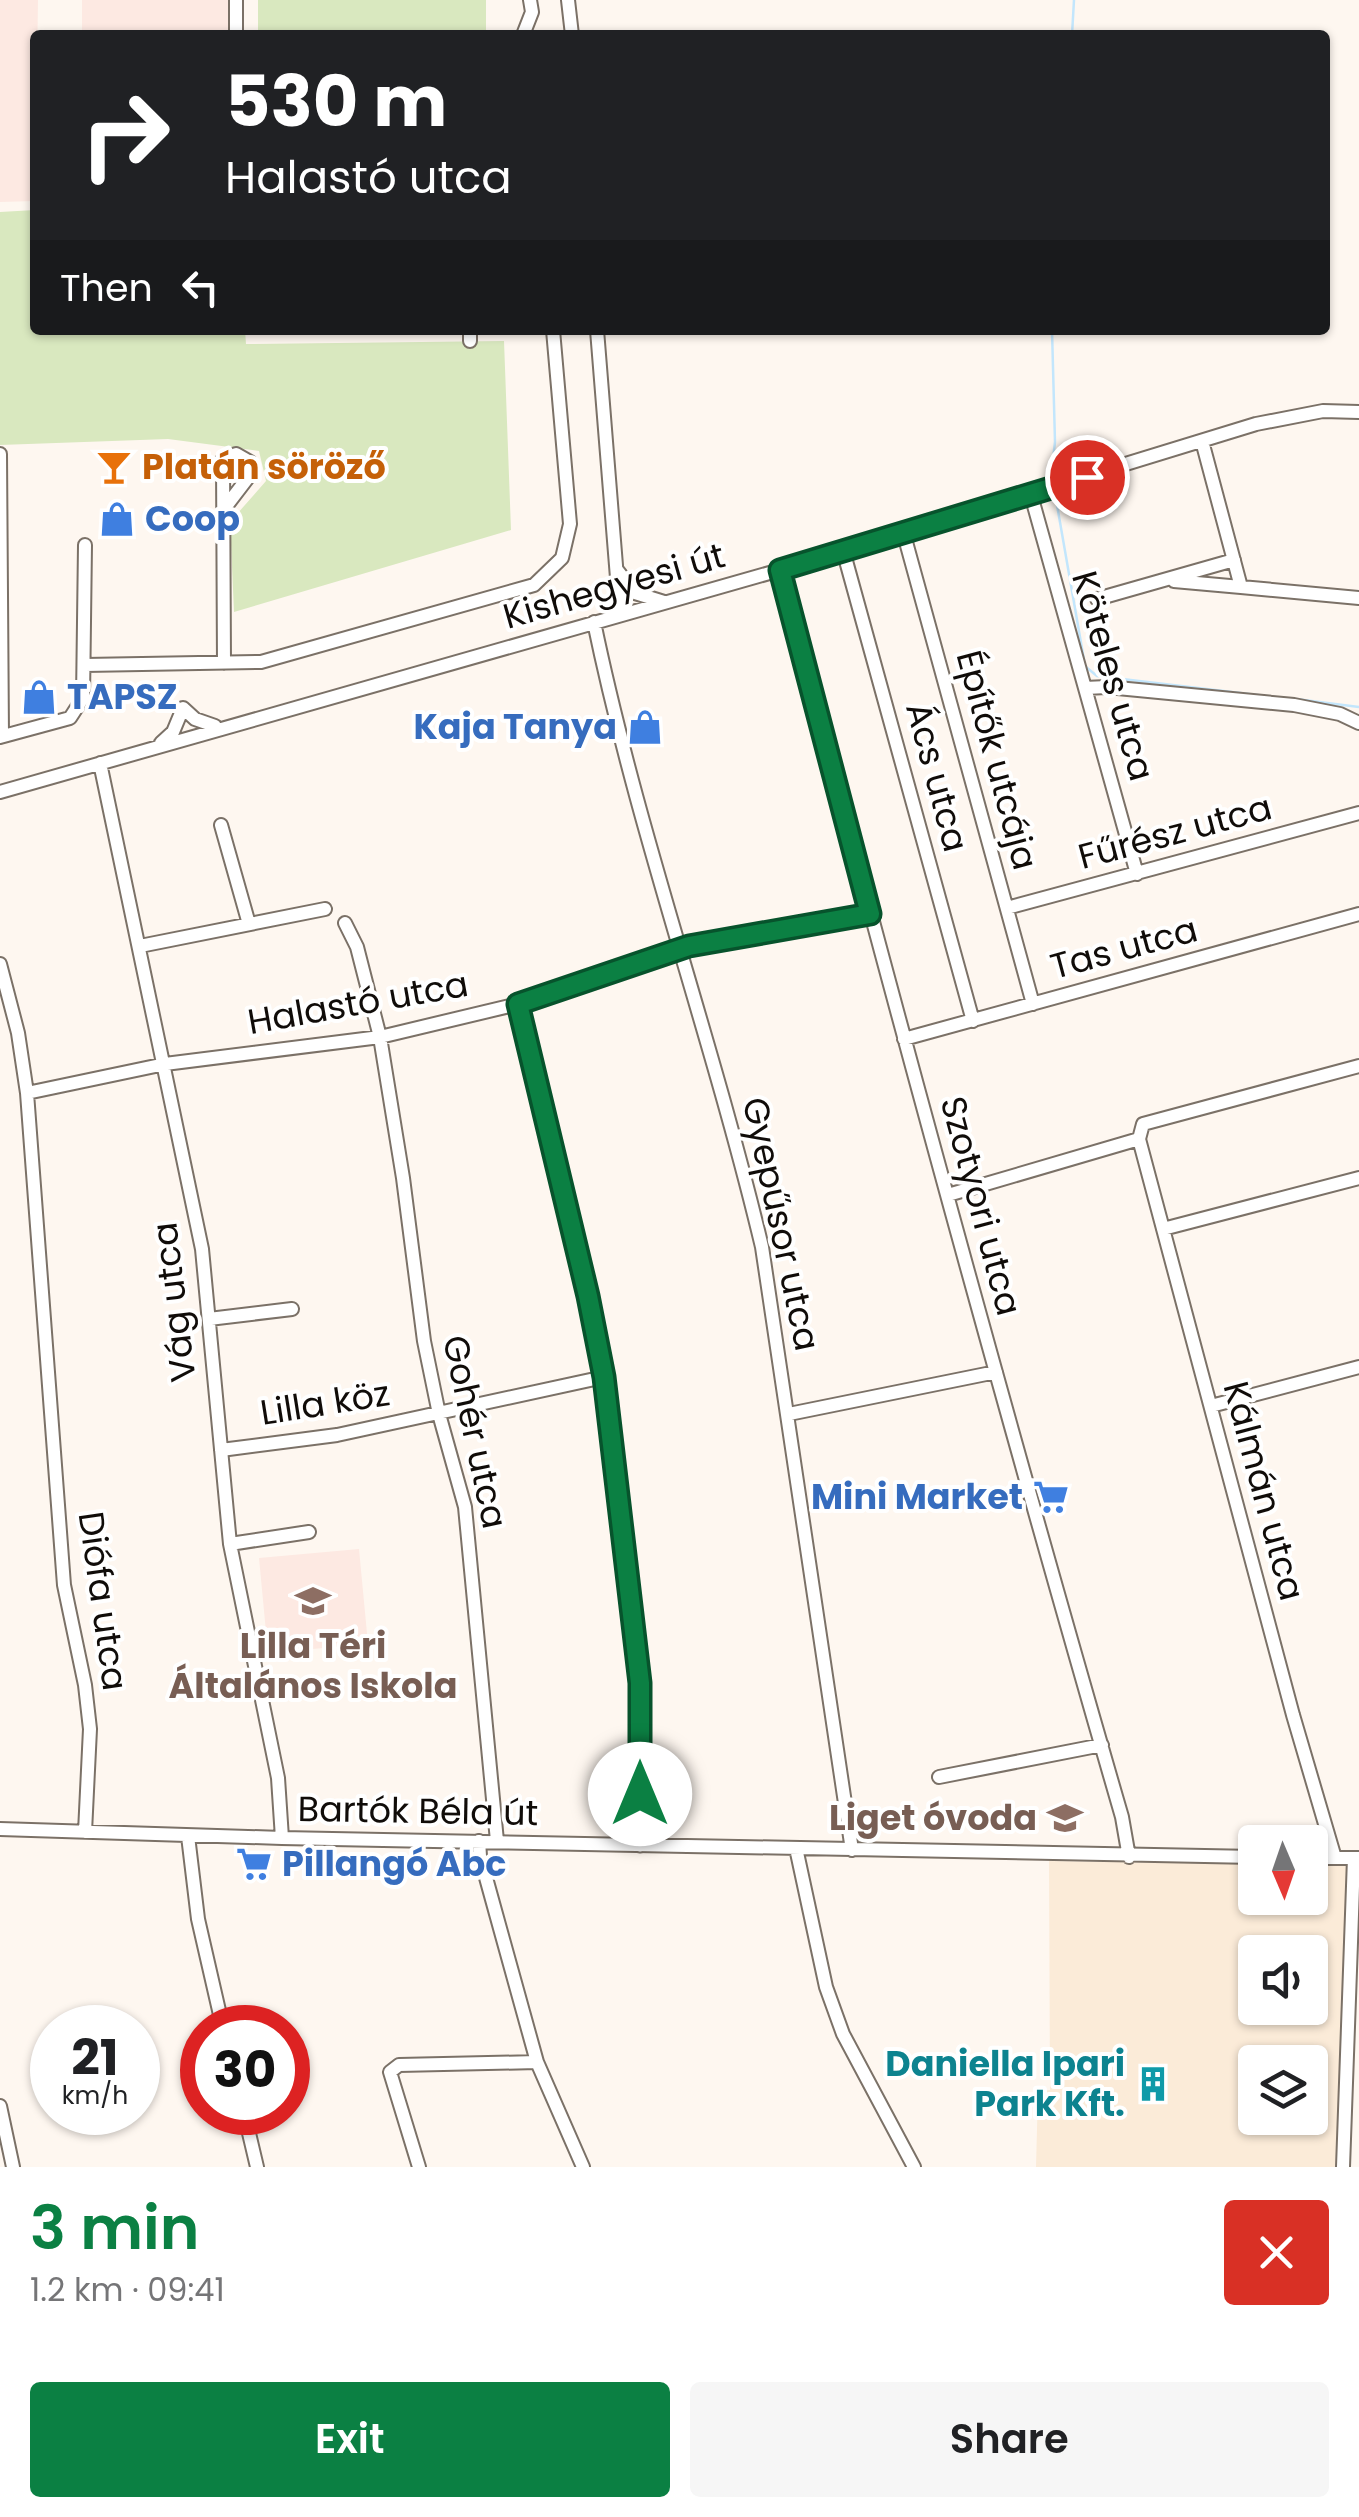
<!DOCTYPE html>
<html lang="en">
<head>
<meta charset="utf-8">
<style>
	:root { --surface:#fff; --page:#f6f6f6; --text:#202124; --muted:#757577; --accent:#0b8043 }
	body { margin:0; font-family:Poppins,sans-serif; background:var(--page); color:var(--text); height:100vh; display:flex; flex-direction:column; font-size:38px; white-space:nowrap }
	* { box-sizing:border-box; margin:0 }
	p { font-size:32px; color:var(--muted) }
	.icon { flex:none; width:55px; height:55px; fill:none; stroke:currentColor; stroke-width:2; stroke-linecap:round; stroke-linejoin:round }
	.map { position:relative; height:2167px; overflow:hidden }
	.panel { display:flex; flex-direction:column; background:var(--surface); flex:1 }
	.panel>* { flex:none }
	.banner { position:absolute; left:30px; top:30px; width:1300px; height:305px; border-radius:10px; box-shadow:0 2px 8px #0004; background:#202124; color:#fff; overflow:hidden }
	.needle { width:65px; rotate:178deg }
	.buttons { position:absolute; left:1238px; top:1825px; display:grid; gap:20px }
	.buttons a { display:grid; place-items:center; width:90px; height:90px; border-radius:10px; background:var(--surface); box-shadow:0 2px 8px #0004; font-size:50px }
	.speed { position:absolute; left:30px; top:2005px; display:flex; gap:20px; font-size:50px; font-weight:700; text-align:center }
	.speed>* { display:grid; place-content:center; width:130px; height:130px; border-radius:50%; background:var(--surface); box-shadow:0 2px 8px #0004; line-height:1 }
	.speed small { font-size:25px; font-weight:400 }
	.speed .limit { border:15px solid #d22; background:#fff; color:#111 }
	.pin { position:absolute; display:grid; place-items:center; width:85px; height:85px; color:#fff; margin:-42px; border:5px solid #fff; border-radius:50%; box-shadow:0 2px 10px #0007 }
	.me { position:absolute; width:110px; margin:-55px; rotate:0deg; stroke-linejoin:round; filter:drop-shadow(0 0 8px #0008) }
	.turn { display:flex; align-items:center; gap:35px; height:210px; padding:0 30px; font-size:45px }
	.turn .icon { width:130px; height:130px; stroke-width:2.5 }
	.turn b { display:block; font-size:70px; line-height:85px }
	.then { display:flex; align-items:center; height:95px; padding:0 30px; background:#0003; gap:20px; font-size:38px }
	.round { display:grid; place-items:center; flex:none; width:105px; height:105px; border-radius:10px; background:var(--page) }
	.summary { display:flex; align-items:center; justify-content:space-between; height:170px; padding:0 30px }
	h1 { font-size:60px; font-weight:600; line-height:75px; color:var(--accent) }
	.button { display:flex; gap:20px; margin-top:auto; padding:20px 30px }
	.button a { flex:1; height:115px; border-radius:10px; background:var(--accent); color:#fff; font-size:40px; font-weight:600; line-height:115px; text-align:center }
	.button a+a { background:var(--page); color:var(--text) }
	.map>svg:first-child { display:block }
	.industrial { fill:#fbebd8; fill-rule:evenodd }
	.education { fill:#fde9e2 }
	.green { fill:#d9e8bf }
	.lines { fill:none; stroke-linecap:round; stroke-linejoin:round }
	.stream { stroke:#c3e6fc; stroke-width:2.5 }
	.minor-casing { stroke:#7b7167; stroke-width:16 }
	.minor { stroke:#fff; stroke-width:12 }
	.route-casing { stroke:#07532c; stroke-width:25 }
	.route { stroke:#0b8043; stroke-width:18 }
	.labels { text-anchor:middle; stroke-width:8; stroke-linejoin:round; paint-order:stroke }
	.food-label { font-size:35px; font-weight:bold; fill:#c56008; stroke:#fff; text-anchor:start }
	.shop-label { font-size:35px; font-weight:bold; fill:#366cbe; stroke:#fff; text-anchor:start }
	.street-label { font-size:35px; fill:#100c09; stroke:#fff }
	.education-label { font-size:35px; font-weight:bold; fill:#785e54; stroke:#fff }
	.culture-label { font-size:35px; font-weight:bold; fill:#0d838f; stroke:#fff; text-anchor:end }
</style>
</head>
<body>
<div class="map">
<svg width="1359" height="2167" viewBox="0 0 1359 2167">
	<rect width="100%" height="100%" fill="#fef7f0"/>
	<path class="industrial" d="M1049,1861L1255,1864V1898H1310V1865H1351L1340,2167H1036L1038,2091L1050,2090ZM1255,1952H1310V2008H1255ZM1255,2062H1310V2118H1255Z"/>
	<path class="education" d="M0,0H38L35,201L0,202Z
		M82,0H228V35H82Z
		M359,1549L368,1644L268,1653L259,1558Z"/>
	<path class="green" d="M258,0H486V31L481,35H258Z
		M35,210V330H245L246,344L504,341L511,530L234,612L230,522L266,481L259,451L168,439L0,445V212Z"/>
	<g class="lines">
		<path class="stream" d="M1072,35L1074,0
			M1052,468L1055,442L1052,330
			M1057,505L1084,660
			M1086,667L1097,676L1283,698
			M1296,699L1359,707"/>
		<defs>
			<path id="minor" d="M568,0L572,35
				M236,35V0
				M523,35L532,12L530,0
				M470,330V341
				M597,330L620,615
				M1202,441L1241,587L1359,598
				M0,454L2,736
				M1031,495L1137,874
				M903,531L1033,1004
				M843,550L973,1021
				M617,570L635,593L664,602
				M780,570C889,987 1002,1403 1122,1817L1129,1857
				M1174,581L1241,587
				M1097,599L1234,560
				M594,622C638,834 712,1037 762,1247L852,1850
				M224,663L223,459L236,454L250,462V475L224,509
				M85,665L261,662L534,585L562,558L570,524L553,330
				M1085,688L1107,687L1294,705L1340,714L1359,723
				M0,737L70,718L83,698L85,545
				M161,743L173,732L183,708L195,719L215,726
				M100,763L202,1249L230,1544L278,1778L282,1838
				M0,792L780,570L1256,424L1323,411L1359,412
				M221,825L249,924
				M1007,908L1359,813
				M345,923L357,947L380,1037L403,1178L424,1341L439,1414L465,1507L497,1841
				M140,946L325,909
				M0,964L18,1033L27,1093L64,1585L85,1685L90,1729L85,1832
				M518,1004L588,1296L604,1377L640,1683V1846
				M904,1039L1359,914
				M27,1093L165,1064L380,1037L518,1004L689,947L870,914
				M1139,1139L1293,1715L1335,1858
				M1139,1139L1143,1124L1359,1066
				M948,1195L1139,1139
				M1163,1229L1359,1178
				M209,1319L292,1309
				M1211,1406L1359,1367
				M789,1414L996,1372
				M221,1450L337,1435L604,1377
				M230,1544L309,1532
				M939,1777L1102,1745
				M0,1829L282,1838L1255,1857
				M188,1836L198,1919L223,2028
				M479,1841L480,1856L537,2062L583,2167
				M796,1848L826,1987L843,2034L914,2167
				M1310,1858H1359
				M0,2106L13,2167
				M244,2112L257,2167
				M419,2167L390,2072L399,2065L537,2062
				M1343,2167L1354,1858"/>
		</defs>
		<use href="#minor" class="minor-casing"/>
		<use href="#minor" class="minor"/>
	</g>
	<g class="lines">
		<defs>
			<path id="route" d="M640,1794V1683L604,1377L588,1296L518,1004L689,946L870,914L780,570L1087,477"/>
		</defs>
		<use href="#route" class="route-casing"/>
		<use href="#route" class="route"/>
	</g>
	<defs>
		<symbol id="bar-bare" viewBox="-9 -9 18 18"><path d="M-6-5H6L.8 .8V4.5H3.5V6h-7V4.5H-.8V.8Z" fill="#e8710a" stroke="#fff" stroke-width="2.5" paint-order="stroke"/></symbol>
		<symbol id="shop-bare" viewBox="-9 -9 18 18"><path d="M-5-2.5h2.3a2.7 3.5 0 0 1 5.4 0H5L5.5 6h-11ZM-1.5-2.5h3a1.5 2.3 0 0 0-3 0Z" fill="#3f7fe0" stroke="#fff" stroke-width="2.5" paint-order="stroke"/></symbol>
		<symbol id="supermarket-bare" viewBox="-9 -9 18 18"><path d="M-6-5.5h2.5l.6 2H6L4.5 2H-2.5L-4.4-4H-6ZM-1.5 3.2a1.3 1.3 0 1 0 .1 0ZM3 3.2a1.3 1.3 0 1 0 .1 0Z" fill="#3f7fe0" stroke="#fff" stroke-width="2.5" paint-order="stroke"/></symbol>
		<symbol id="school-bare" viewBox="-9 -9 18 18"><path d="M0-5L7-2L0 1L-7-2ZM-4 1L0 2.5L4 1V4Q0 6-4 4Z" fill="#8d6e63" stroke="#fff" stroke-width="2.5" paint-order="stroke"/></symbol>
		<symbol id="building-bare" viewBox="-9 -9 18 18"><path d="M-4-6H4V6H1V3H-1V6H-4ZM-2.5-4.3h1.7v1.8h-1.7ZM.8-4.3h1.7v1.8H.8ZM-2.5-1h1.7V.8h-1.7ZM.8-1h1.7V.8H.8Z" fill="#0f9aa8" stroke="#fff" stroke-width="2.5" paint-order="stroke"/></symbol>
	</defs>
	<g fill-rule="evenodd">
		<use href="#bar-bare" x="89" y="442" width="50" height="50"/>
		<use href="#shop-bare" x="92" y="494" width="50" height="50"/>
		<use href="#shop-bare" x="14" y="672" width="50" height="50"/>
		<use href="#shop-bare" x="620" y="702" width="50" height="50"/>
		<use href="#supermarket-bare" x="1026" y="1472" width="50" height="50"/>
		<use href="#school-bare" x="288" y="1576" width="50" height="50"/>
		<use href="#school-bare" x="1040" y="1793" width="50" height="50"/>
		<use href="#supermarket-bare" x="229" y="1839" width="50" height="50"/>
		<use href="#building-bare" x="1128" y="2059" width="50" height="50"/>
	</g>
	<g class="labels">
		<g class="food-label">
			<text x="142" y="479">Platán söröző</text>
		</g>
		<g class="shop-label">
			<text x="145" y="531">Coop</text>
			<text x="67" y="709">TAPSZ</text>
			<text x="617" y="739" text-anchor="end">Kaja Tanya</text>
			<text x="1023" y="1509" text-anchor="end">Mini Market</text>
			<text x="282" y="1876">Pillangó Abc</text>
		</g>
		<g class="street-label">
			<text transform="translate(614 586) rotate(-16)" y="12">Kishegyesi út</text>
			<text transform="translate(1113 676) rotate(74)" y="12">Köteles utca</text>
			<text transform="translate(997 760) rotate(75)" y="12">Építők utcája</text>
			<text transform="translate(937 777) rotate(75)" y="12">Ács utca</text>
			<text transform="translate(1175 832) rotate(-15)" y="12">Fűrész utca</text>
			<text transform="translate(1124 948) rotate(-15)" y="12">Tas utca</text>
			<text transform="translate(358 1003) rotate(-10)" y="12">Halastó utca</text>
			<text transform="translate(981 1206) rotate(75)" y="12">Szotyori utca</text>
			<text transform="translate(781 1224) rotate(78)" y="12">Gyepűsor utca</text>
			<text transform="translate(174 1302) rotate(-97)" y="12">Vág utca</text>
			<text transform="translate(325 1403) rotate(-9)" y="12">Lilla köz</text>
			<text transform="translate(475 1432) rotate(78)" y="12">Gohér utca</text>
			<text transform="translate(1264 1491) rotate(75)" y="12">Kálmán utca</text>
			<text transform="translate(103 1601) rotate(82)" y="12">Diófa utca</text>
			<text transform="translate(418 1811) rotate(1)" y="12">Bartók Béla út</text>
		</g>
		<g class="education-label">
			<text x="313" y="1658">Lilla Téri<tspan x="313" dy="40">Általános Iskola</tspan></text>
			<text x="1037" y="1830" text-anchor="end">Liget óvoda</text>
		</g>
		<g class="culture-label">
			<text x="1125" y="2076">Daniella Ipari<tspan x="1125" dy="40">Park Kft.</tspan></text>
		</g>
	</g>
</svg>
<div class="buttons">
<a><svg class="needle" viewBox="-14 -14 28 28"><path d="M0-13l5 13h-10z" fill="#e53935"/><path d="M0 13l5-13h-10z" fill="#757577"/></svg></a>
<a><svg class="icon" aria-label="sound" viewBox="0 0 24 24"><path d="M4 9h4l5-4v14l-5-4H4zM17 9q2 3 0 6"/></svg></a>
<a><svg class="icon" aria-label="layers" viewBox="0 0 24 24"><path d="M12 4l9 5-9 5-9-5zM3 14l9 5 9-5"/></svg></a>
</div>
<div class="speed"><div>21<small>km/h</small></div><div class="limit">30</div></div>
<div class="pin" style="left:1087px;top:477px;background:#d93025"><svg class="icon" aria-label="arrive" viewBox="0 0 24 24"><path d="M6 21V4h12l-3 4 3 4H6"/></svg></div>
<svg class="me" style="left:640px;top:1794px" viewBox="-20 -20 40 40"><circle r="19" fill="#fff"/><path d="M0-13L10 11 0 6-10 11z" fill="#0b8043"/></svg>
<div class="banner">
<div class="turn"><svg class="icon" aria-label="right" viewBox="0 0 24 24"><path d="M7 20v-9h11M14 6l5 5-5 5"/></svg><div><b>530 m</b>Halastó utca</div></div>
<div class="then">Then<svg class="icon" aria-label="left" viewBox="0 0 24 24"><path d="M17 20v-9H6M10 6l-5 5 5 5"/></svg></div>
</div>
</div>
<section class="panel">
<div class="summary"><div><h1>3 min</h1><p>1.2 km · 09:41</p></div><a class="round" style="background:#d93025;color:#fff"><svg class="icon" aria-label="close" viewBox="0 0 24 24"><path d="M6 6l12 12M18 6L6 18"/></svg></a></div>
<div class="button"><a>Exit</a><a>Share</a></div>
</section>
</body>
</html>
